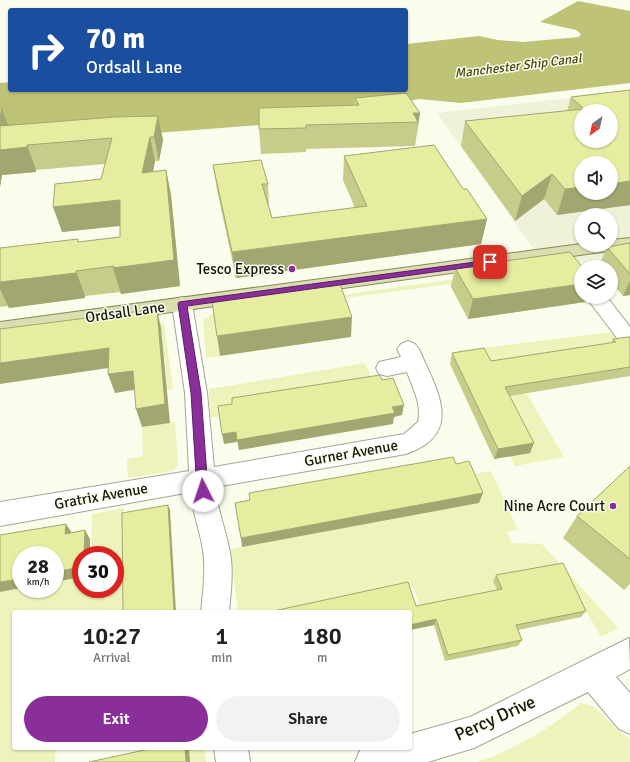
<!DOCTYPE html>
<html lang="en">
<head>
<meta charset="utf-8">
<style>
	:root { --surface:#fff; --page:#f2f2f2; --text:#222; --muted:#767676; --accent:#8a2e99 }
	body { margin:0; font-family:Signika,sans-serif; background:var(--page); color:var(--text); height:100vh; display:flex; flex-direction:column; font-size:15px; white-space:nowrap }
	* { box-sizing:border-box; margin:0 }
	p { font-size:13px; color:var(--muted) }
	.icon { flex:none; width:22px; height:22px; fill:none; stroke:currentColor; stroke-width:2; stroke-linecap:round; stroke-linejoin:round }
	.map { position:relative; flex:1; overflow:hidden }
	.drawer { position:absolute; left:12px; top:610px; width:400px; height:140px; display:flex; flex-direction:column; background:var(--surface); border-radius:4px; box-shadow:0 1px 3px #0004 }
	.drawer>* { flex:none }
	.top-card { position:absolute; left:8px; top:8px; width:400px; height:84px; border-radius:4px; box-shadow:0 1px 3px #0004; background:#1a4fa0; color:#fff; overflow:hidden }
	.needle { width:26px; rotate:213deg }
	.buttons { position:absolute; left:574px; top:104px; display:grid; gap:8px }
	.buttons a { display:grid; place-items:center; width:44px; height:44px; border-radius:50%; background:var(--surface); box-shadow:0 1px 3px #0004; font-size:20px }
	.speed { position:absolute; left:12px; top:546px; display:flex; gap:8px; font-size:20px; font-weight:700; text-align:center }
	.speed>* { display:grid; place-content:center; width:52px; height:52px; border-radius:50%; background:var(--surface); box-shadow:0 1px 3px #0004; line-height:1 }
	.speed small { font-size:10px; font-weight:400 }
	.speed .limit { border:6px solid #d22; background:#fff; color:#111 }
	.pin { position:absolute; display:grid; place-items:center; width:34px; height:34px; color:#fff; margin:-17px; border-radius:8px; box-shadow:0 2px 6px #0006 }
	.me { position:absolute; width:44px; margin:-22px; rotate:356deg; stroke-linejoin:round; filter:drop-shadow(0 0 3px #0008) }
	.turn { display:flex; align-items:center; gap:14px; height:84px; padding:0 12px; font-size:18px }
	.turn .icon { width:52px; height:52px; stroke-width:2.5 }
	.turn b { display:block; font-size:28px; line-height:34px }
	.eta { display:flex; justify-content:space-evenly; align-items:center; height:68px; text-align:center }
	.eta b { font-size:24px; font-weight:600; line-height:28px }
	.primary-button { display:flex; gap:8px; margin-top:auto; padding:8px 12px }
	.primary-button a { flex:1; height:46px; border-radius:24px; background:var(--accent); color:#fff; font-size:16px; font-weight:600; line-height:46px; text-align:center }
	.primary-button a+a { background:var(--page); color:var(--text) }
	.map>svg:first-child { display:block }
	.built { fill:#eff1d9; fill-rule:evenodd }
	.green { fill:#eef2bb }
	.water { fill:#bec377 }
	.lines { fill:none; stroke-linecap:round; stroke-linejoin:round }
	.minor-casing { stroke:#a4a696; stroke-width:2 }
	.primary-casing { stroke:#878a57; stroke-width:2 }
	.minor { fill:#fff; fill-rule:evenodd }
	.primary { fill:#dbdeb1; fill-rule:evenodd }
	.wall { fill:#c7cc8a }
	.shaded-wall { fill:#a2a670 }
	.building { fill:#e7eda0; stroke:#a2a670; fill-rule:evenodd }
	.route { fill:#8a2e99; stroke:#5a1e63 }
	.poi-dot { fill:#8a2e99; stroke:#fbfdec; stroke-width:1.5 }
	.labels { text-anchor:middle; stroke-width:3; stroke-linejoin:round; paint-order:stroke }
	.far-water-label { font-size:13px; font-style:italic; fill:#44460c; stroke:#fbfdec }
	.poi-label { font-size:15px; fill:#171711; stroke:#fbfdec; text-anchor:end }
	.street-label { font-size:15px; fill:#171711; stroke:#fbfdec }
	.near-street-label { font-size:18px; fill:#171711; stroke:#fbfdec }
</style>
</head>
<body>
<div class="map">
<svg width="630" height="762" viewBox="0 0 630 762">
	<rect width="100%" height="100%" fill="#fbfdec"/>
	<path class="built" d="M630,91V261L622,260L551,270L528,241L437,113ZM581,111H611V141H581ZM581,163H611V193H581ZM581,215H611V245H581Z"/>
	<path class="green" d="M526,269L451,287L449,284L338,299L258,307Z
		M215,312L220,356L206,358L203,320Z
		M158,322L164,323L173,389L162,391L161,386L167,385L165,358H159L158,343L163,342L161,328Z
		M613,332L630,357L521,384L564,457L515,466L510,456L529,452L457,351Z
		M365,363L372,380L220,417H210L209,389Z
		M175,422L178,465L173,471L128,478L127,459L143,456L142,427Z
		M491,471L518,530L507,532L512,543L542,544L618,628L601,637L562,569L493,581L499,595L421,610L413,587L296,612H238L230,549L479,503L467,475Z
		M124,508L125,612H14V748H56L55,762H0V592L21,588L55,589V582L81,577V589H115V555H91L92,514Z
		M581,703L593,706L617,729L630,739V762H478C515,749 551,728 581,703Z
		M189,748H204L206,762H190Z"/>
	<path class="water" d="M578,1L630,11V83L461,103L419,99C407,100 397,109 386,112C377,115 367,114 359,115C239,129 120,135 0,144V83L10,82V90H406V44L479,36L498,40L523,42L579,37L581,34L576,30L540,22Z"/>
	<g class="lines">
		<defs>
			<path id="minor" d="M182,297L189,299L192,304L207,393L214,467L404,434L418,422C422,404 413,389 407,372L387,376L379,374L376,368L379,362L401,357L397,349L401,344L408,341L415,344L419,349C436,389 466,433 406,454L215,487C217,508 225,527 229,548C234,569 231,590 229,612H201C203,591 206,571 203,550C200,530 192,512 191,492L0,526V502L189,471L185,393L172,304L175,299Z
				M586,297H607L630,327V348L623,346Z
				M629,638L630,669L616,677L630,693V734L619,729L588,692L474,748L428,762H355L360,750L365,748H410V734L470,717Z
				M214,748H248L250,762H216Z"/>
			<path id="primary" d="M630,238V248L0,336V322L581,244L611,245V240Z"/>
		</defs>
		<use href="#minor" class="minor-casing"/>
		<use href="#primary" class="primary-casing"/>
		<use href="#minor" class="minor"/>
		<use href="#primary" class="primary"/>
	</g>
	<path class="wall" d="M630,90V205L557,215L544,199L515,221L461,146L465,121L567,111L571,97Z
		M355,98L420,113L415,146L306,149V152L261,154L259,129L354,106Z
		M0,108L8,125L158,116L163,140L159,161H155L153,171L166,170L171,195L180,286L121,294V292L85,296V298L9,308L8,306L0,307V248L79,242L120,237V226L62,232L101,179L105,164L36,170V172L2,175L0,187Z
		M344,156L463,189L487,219L481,244L236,278L217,190L213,165L268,184L269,209L272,218L355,208L343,180Z
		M630,243V295L623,296L611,282V267H599V266L607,247Z
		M455,268L581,297H587L585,302L468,319L451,287Z
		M630,337V376L510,396L530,453L494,459L450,364L452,353L491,361L611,343L613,339Z
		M630,466V584L624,590L563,538L577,516Z
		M496,575L586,611L581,617L518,630L522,640L518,646L445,661L434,625L410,630V612L416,606L497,590L493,581Z"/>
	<path class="shaded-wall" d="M2,109L11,133L27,145L36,170V172L2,175L0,187V118Z
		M413,113H420L416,137L418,122Z
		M158,116L163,140L159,161L154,137Z
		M150,137L155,161L148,198L142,173Z
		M166,170L171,195L180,286L121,294L113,268Z
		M552,174L544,199L515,221L522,196Z
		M630,181V205L557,215L565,189L581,187V193H611V184Z
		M120,200L127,225L62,232L53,207Z
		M487,219L481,244L236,278L232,252Z
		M76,271L85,296V298L9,308L0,289V282Z
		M630,281V295L623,296Z
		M581,284V297H587L585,302L468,319L473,299Z
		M157,309L161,328L170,423L142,427L136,409Z
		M352,317L351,337L220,356L217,336Z
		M109,348L115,367L0,384V363Z
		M133,371L139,389L115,393L108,374Z
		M404,405L402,415L394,417L393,424L239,450L237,440Z
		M236,432L237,442L224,444L222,434Z
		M534,443L530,453L494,459L498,449Z
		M483,493L479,503L242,547L241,538Z
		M168,505L170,510L176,612H174Z
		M66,524L72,533L65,534Z
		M85,530L90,539V555H84Z
		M81,567V577L55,582V572Z
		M21,579V588L0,592V582Z
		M436,619L434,625L410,630V625Z
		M185,748H189L190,762H186Z"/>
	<path class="building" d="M630,90V181L611,184V163H581V187L565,189L552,174L522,196L465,121L584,109L571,97ZM581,111H611V141H581Z
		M406,93L420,113H413L418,122L306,125V128L259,129V108L359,105L355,98Z
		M0,108L2,109L0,118Z
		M158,116L154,137H150L142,173L166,170L174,260L113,268L114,266L76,271V273L0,282V248L78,239V242L120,237V200L53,207L55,184L101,179L112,138L27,145V147L0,150V126L115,117Z
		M434,145L463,189H467L487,219L232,252L213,165L261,160L268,184H262L272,218L367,206L344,156Z
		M630,243V274L607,247Z
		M570,252L582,267H581V284L473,299L455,268Z
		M340,284L352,317L217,336L212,301Z
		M157,309L165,404L136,409L133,371L108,374L109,348L0,363V329Z
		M628,337H630V367L505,387L534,443L498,449L452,353L484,348L491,361L616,342L613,339Z
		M380,375L382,380L393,378L404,405L392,407L395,413L237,440L236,432L222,434L218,406L232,404V398Z
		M453,457L456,464L469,461L483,493L241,538L235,503L250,500L249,493Z
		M630,466V559L577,516Z
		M168,505L174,612H123L122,513Z
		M66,524L65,534L85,530L84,555H81V567L55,572V555H21V579L0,582V535Z
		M563,563L586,611L516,625L522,640L448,655L436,619L410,625V612H269L408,582L416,606L502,589L496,575Z
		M154,748H185L186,762H89Z"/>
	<path class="route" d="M490,260H492V264L187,306L201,393L208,491L206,494L203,496L199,494L197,491L191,393L178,304L179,302Z"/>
	<g class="poi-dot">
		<circle cx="292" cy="269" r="4"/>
		<circle cx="613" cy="506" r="4"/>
	</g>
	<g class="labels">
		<g class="far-water-label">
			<text transform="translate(518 65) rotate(-7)" y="5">Manchester Ship Canal</text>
		</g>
		<g class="poi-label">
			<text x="284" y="274">Tesco Express</text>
			<text x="605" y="511">Nine Acre Court</text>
		</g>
		<g class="street-label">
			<text transform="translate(125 312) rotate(-8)" y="5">Ordsall Lane</text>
			<text transform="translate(351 453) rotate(-10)" y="5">Gurner Avenue</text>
			<text transform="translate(101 496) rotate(-10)" y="5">Gratrix Avenue</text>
		</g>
		<g class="near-street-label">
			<text transform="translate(495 718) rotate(-24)" y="6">Percy Drive</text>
		</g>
	</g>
</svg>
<div class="buttons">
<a><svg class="needle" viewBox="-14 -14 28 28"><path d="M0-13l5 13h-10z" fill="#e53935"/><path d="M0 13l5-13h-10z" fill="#767676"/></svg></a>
<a><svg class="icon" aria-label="sound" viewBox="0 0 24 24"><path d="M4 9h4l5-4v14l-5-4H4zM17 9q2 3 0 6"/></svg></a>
<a><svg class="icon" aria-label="search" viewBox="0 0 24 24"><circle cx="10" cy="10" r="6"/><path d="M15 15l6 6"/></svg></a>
<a><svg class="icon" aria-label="layers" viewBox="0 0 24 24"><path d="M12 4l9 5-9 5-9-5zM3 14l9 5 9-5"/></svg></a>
</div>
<div class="speed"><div>28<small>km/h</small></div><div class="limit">30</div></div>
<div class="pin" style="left:490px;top:262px;background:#d93025"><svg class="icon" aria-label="arrive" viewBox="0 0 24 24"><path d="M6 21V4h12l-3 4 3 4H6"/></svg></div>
<svg class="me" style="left:203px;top:491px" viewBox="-20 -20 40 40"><circle r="19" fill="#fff"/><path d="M0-13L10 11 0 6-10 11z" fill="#8a2e99"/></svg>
<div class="top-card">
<div class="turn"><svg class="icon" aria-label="right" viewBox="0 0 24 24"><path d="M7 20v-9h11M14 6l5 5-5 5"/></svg><div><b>70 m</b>Ordsall Lane</div></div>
</div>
<section class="drawer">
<div class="eta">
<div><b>10:27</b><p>Arrival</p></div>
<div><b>1</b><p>min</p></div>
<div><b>180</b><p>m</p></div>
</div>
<div class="primary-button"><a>Exit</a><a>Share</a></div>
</section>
</div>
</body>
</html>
